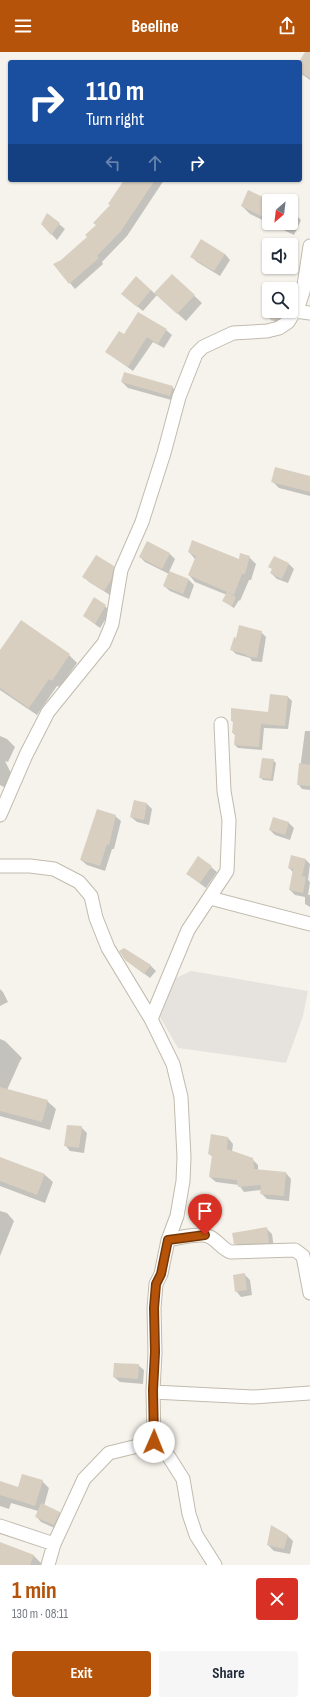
<!DOCTYPE html>
<html lang="en">
<head>
<meta charset="utf-8">
<style>
	:root { --surface:#fff; --page:#f6f6f7; --text:#1f2937; --muted:#747a83; --accent:#b45309 }
	body { margin:0; font-family:"Sofia Sans Condensed",sans-serif; background:var(--page); color:var(--text); height:100vh; display:flex; flex-direction:column; font-size:15px; white-space:nowrap }
	* { box-sizing:border-box; margin:0 }
	p { font-size:13px; color:var(--muted) }
	.icon { flex:none; width:22px; height:22px; fill:none; stroke:currentColor; stroke-width:2; stroke-linecap:round; stroke-linejoin:round }
	.map { position:relative; height:1513px; overflow:hidden }
	.drawer { display:flex; flex-direction:column; background:var(--surface); flex:1 }
	.drawer>* { flex:none }
	.guide { position:absolute; left:8px; top:8px; width:294px; height:122px; border-radius:4px; box-shadow:0 1px 3px #0004; background:#1a4fa0; color:#fff; overflow:hidden }
	.needle { width:26px; rotate:208deg }
	.tools { position:absolute; left:262px; top:142px; display:grid; gap:8px }
	.tools a { display:grid; place-items:center; width:36px; height:36px; border-radius:4px; background:var(--surface); box-shadow:0 1px 3px #0004; font-size:20px }
	.pin { position:absolute; display:grid; place-items:center; width:34px; height:34px; color:#fff; margin:-41px -17px; border-radius:50% 50% 50% 0; rotate:-45deg; box-shadow:0 0 4px #0007 }
	.pin .icon { rotate:45deg }
	.me { position:absolute; width:44px; margin:-22px; rotate:1deg; stroke-linejoin:round; filter:drop-shadow(0 0 3px #0008) }
	.turn { display:flex; align-items:center; gap:14px; height:84px; padding:0 12px; font-size:18px }
	.turn .icon { width:52px; height:52px; stroke-width:2.5 }
	.turn b { display:block; font-size:28px; line-height:34px }
	.lanes { display:flex; align-items:center; height:38px; padding:0 12px; background:#0003; justify-content:center; gap:20px; direction:ltr }
	.lanes .off { opacity:.35 }
	.round { display:grid; place-items:center; flex:none; width:42px; height:42px; border-radius:4px; background:var(--page) }
	.headline { display:flex; align-items:center; justify-content:space-between; height:68px; padding:0 12px }
	h1 { font-size:24px; font-weight:700; line-height:30px; color:var(--accent) }
	.cta { display:flex; gap:8px; margin-top:auto; padding:8px 12px }
	.cta a { flex:1; height:46px; border-radius:4px; background:var(--accent); color:#fff; font-size:16px; font-weight:700; line-height:46px; text-align:center }
	.cta a+a { background:var(--page); color:var(--text) }
	header { display:flex; justify-content:space-between; align-items:center; height:52px; padding:0 12px; background:var(--accent); color:#fff; font-size:18px; font-weight:700 }
	.map>svg:first-child { display:block }
	.industrial { fill:#e6e2dd }
	.shadow { fill:#0003 }
	.building { fill:#d8cfc1 }
	.lines { fill:none; stroke-linecap:round; stroke-linejoin:round }
	.minor-casing { stroke:#c2bbae; stroke-width:15 }
	.minor { stroke:#fff; stroke-width:13 }
	.route-casing { stroke:#753606; stroke-width:10 }
	.route { stroke:#b45309; stroke-width:7 }
</style>
</head>
<body>
<header><svg class="icon" aria-label="menu" viewBox="0 0 24 24"><path d="M4 6h16M4 12h16M4 18h16"/></svg>Beeline<svg class="icon" aria-label="share" viewBox="0 0 24 24"><path d="M12 15V3M7 8l5-5 5 5M5 13v7h14v-7"/></svg></header>
<div class="map">
<svg width="310" height="1513" viewBox="0 0 310 1513">
	<rect width="100%" height="100%" fill="#f6f3ec"/>
	<path class="industrial" d="M191,919L308,939L303,964L286,1011L178,996L153,953L159,934Z"/>
	<path class="shadow" d="M306,0L310,1V28L300,21V10Z
		M126,128H164L127,184L102,210L103,212L75,237L70,231L61,209L89,185L111,154Z
		M249,139L269,149V171H291V159L293,160L301,168L294,183L250,162L242,154Z
		M42,172H59L65,177L57,188Z
		M225,202L230,208L220,224L197,210L192,205Z
		M172,223L202,251L186,269L157,243L143,259L128,247L151,238L155,242Z
		M277,259H281L286,264L276,271L270,265Z
		M166,278L172,283L164,296L153,290L133,319L106,300L125,284Z
		M122,330L172,335L177,340L175,349L128,336Z
		M310,425V444L279,436L272,429Z
		M147,490L170,502L175,507L169,520L189,528L194,533L189,547L170,539L164,534L169,522L145,510L140,505Z
		M189,500L239,508L249,505L256,512L251,528H249L240,549L239,548L234,556L223,549L227,543L195,530L189,523L195,507Z
		M289,512L294,517L288,531L277,527L271,521Z
		M113,515L119,520L110,543L89,530L83,524Z
		M95,547L111,559L100,576L84,564Z
		M261,580L266,585L262,610L252,609L250,606L236,602L231,597L236,587Z
		M0,600L69,603L77,611L60,635L57,634L37,663L0,638Z
		M271,643L288,645L292,649L288,677L264,676L262,698L238,696L235,693V683L233,681L234,671L232,669L269,661Z
		M305,679H310V738L302,737L298,732Z
		M0,684L7,687L15,695L8,710L5,709L11,721L6,736L0,733Z
		M273,708L276,711L273,729L263,728L260,725Z
		M134,749L147,752L152,757L149,773L137,770L131,765Z
		M115,764L121,769L114,797H112L105,819L87,813L81,808Z
		M288,770L294,776L290,788L275,783L270,778Z
		M291,805L306,808L310,812L308,828L310,830L308,843H310V855L305,852V845L295,843L290,838L293,820L289,816Z
		M211,815L217,820L206,836L187,822Z
		M126,908L150,913L156,919L150,926Z
		M0,937L3,940L8,950L0,954Z
		M0,987L5,989L22,1006L20,1009L7,1038L47,1049L56,1057L50,1078L0,1064Z
		M81,1075L87,1081L84,1101L70,1099L65,1093Z
		M212,1084L228,1086L233,1092L232,1100L252,1107L258,1113V1119L286,1121L291,1127L289,1149L267,1147L261,1141V1138L244,1140L239,1133L216,1130L210,1125L213,1105L209,1102Z
		M0,1106L45,1123L53,1130L45,1151L0,1134Z
		M0,1159L7,1161L14,1169L0,1204Z
		M266,1176L272,1182L274,1196L240,1197L235,1191Z
		M244,1222L250,1228L252,1243L241,1245L236,1239Z
		M138,1313L144,1318L143,1332L120,1330L114,1325Z
		M42,1429L49,1436L44,1454L60,1461L65,1466L59,1478L41,1470L36,1464L38,1459L11,1451L9,1457L0,1454V1430L18,1437Z
		M287,1483L293,1489L290,1502L274,1499L268,1493Z
		M0,1491L33,1503L41,1511V1513H0Z"/>
	<path class="building" d="M305,0H310V26L300,20V8Z
		M124,128H155L121,179L97,204L99,206L69,232L53,212L61,208L87,185L85,183L96,173L93,171L110,153L108,152Z
		M248,138L269,148V168L241,154Z
		M47,161L60,171L51,183L41,172Z
		M201,187L225,202L214,219L190,205Z
		M172,222L195,243L177,262L154,241Z
		M136,224L151,238L137,255L121,242Z
		M275,259H282L284,261L282,264L272,269L268,265Z
		M138,260L167,277L158,292L147,285L128,315L105,300L119,279L124,282Z
		M124,320L173,334L170,344L121,330Z
		M275,415L310,424V440L271,430Z
		M192,488L239,507L240,501L250,504L245,522H242L234,543L188,523L196,504L188,500Z
		M147,489L170,501L162,517L139,505Z
		M96,503L114,514L111,528L104,539L82,525Z
		M274,504L289,511L282,527L270,521L272,517L268,515Z
		M169,519L189,527L183,542L163,534Z
		M227,540L236,545L232,554L222,549Z
		M94,545L106,553L95,572L83,564Z
		M21,568L70,602L52,629L49,627L29,656L0,636V598Z
		M239,573L262,579L257,606L246,604L247,603L230,598L234,585L236,586Z
		M270,642L288,644L285,674L261,672L259,695L234,693L235,681H232L233,669H231V656L268,660Z
		M262,706L274,707L271,727L259,726Z
		M299,711L310,713V734L297,733Z
		M134,748L147,751L144,768L130,765Z
		M97,757L116,763L109,793L107,792L100,814L80,808Z
		M273,765L289,770L285,783L269,778Z
		M291,803L306,807L302,824L306,825L303,841L289,838L293,817L288,816Z
		M198,804L212,814L200,831L186,822Z
		M124,896L151,913L144,922L125,908L119,899Z
		M0,1035L48,1048L42,1070L0,1059Z
		M67,1073L82,1074L79,1096L64,1094Z
		M211,1082L228,1085L227,1097L253,1106L254,1117L286,1120L284,1144L260,1142L261,1133L238,1135L237,1128L209,1125L212,1103L208,1102Z
		M0,1105L45,1122L37,1143L0,1129Z
		M267,1175L269,1191L234,1192L232,1181Z
		M245,1221L247,1238L235,1240L233,1223Z
		M114,1311L139,1312L138,1327L113,1325Z
		M22,1422L43,1428L35,1454L0,1443V1429L18,1435Z
		M41,1451L60,1460L54,1473L35,1465Z
		M271,1473L288,1483L284,1497L267,1493Z
		M0,1490L34,1503L30,1513H0Z"/>
	<g class="lines">
		<defs>
			<path id="minor" d="M295,259L310,261
				M0,763L26,703L48,660L104,591L112,572L121,518L142,470L164,401L179,345L196,302L203,295L233,281L267,279L279,276L288,270L299,252L303,240L310,194
				M0,814H30L54,817L79,830L91,844L96,866L108,896L151,967
				M210,846L310,872
				M168,1188C178,1186 202,1180 210,1185C218,1189 223,1198 231,1200L295,1198L303,1204L310,1241
				M153,1340L253,1345L310,1341
				M154,1390L169,1405L183,1427L189,1462L196,1483L215,1513
				M0,1474L54,1492
				M48,1513L54,1492L84,1427L109,1401L154,1390L153,1338L155,1301L154,1256L156,1232L161,1222L168,1188L177,1164L183,1129L184,1105L181,1045L173,1012L151,967L188,878L227,819L229,768L224,739L221,672"/>
		</defs>
		<use href="#minor" class="minor-casing"/>
		<use href="#minor" class="minor"/>
	</g>
	<g class="lines">
		<defs>
			<path id="route" d="M154,1390L153,1338L155,1300L154,1256L156,1232L161,1222L168,1188L205,1183"/>
		</defs>
		<use href="#route" class="route-casing"/>
		<use href="#route" class="route"/>
	</g>
</svg>
<div class="tools">
<a><svg class="needle" viewBox="-14 -14 28 28"><path d="M0-13l5 13h-10z" fill="#e53935"/><path d="M0 13l5-13h-10z" fill="#747a83"/></svg></a>
<a><svg class="icon" aria-label="sound" viewBox="0 0 24 24"><path d="M4 9h4l5-4v14l-5-4H4zM17 9q2 3 0 6"/></svg></a>
<a><svg class="icon" aria-label="search" viewBox="0 0 24 24"><circle cx="10" cy="10" r="6"/><path d="M15 15l6 6"/></svg></a>
</div>
<div class="pin" style="left:205px;top:1183px;background:#d93025"><svg class="icon" aria-label="arrive" viewBox="0 0 24 24"><path d="M6 21V4h12l-3 4 3 4H6"/></svg></div>
<svg class="me" style="left:154px;top:1390px" viewBox="-20 -20 40 40"><circle r="19" fill="#fff"/><path d="M0-13L10 11 0 6-10 11z" fill="#b45309"/></svg>
<div class="guide">
<div class="turn"><svg class="icon" aria-label="right" viewBox="0 0 24 24"><path d="M7 20v-9h11M14 6l5 5-5 5"/></svg><div><b>110 m</b>Turn right</div></div>
<div class="lanes"><svg class="icon off" aria-label="left" viewBox="0 0 24 24"><path d="M17 20v-9H6M10 6l-5 5 5 5"/></svg><svg class="icon off" aria-label="ahead" viewBox="0 0 24 24"><path d="M12 20V5M6 11l6-6 6 6"/></svg><svg class="icon" aria-label="right" viewBox="0 0 24 24"><path d="M7 20v-9h11M14 6l5 5-5 5"/></svg></div>
</div>
</div>
<section class="drawer">
<div class="headline"><div><h1>1 min</h1><p>130 m · 08:11</p></div><a class="round" style="background:#d93025;color:#fff"><svg class="icon" aria-label="close" viewBox="0 0 24 24"><path d="M6 6l12 12M18 6L6 18"/></svg></a></div>
<div class="cta"><a>Exit</a><a>Share</a></div>
</section>
</body>
</html>
